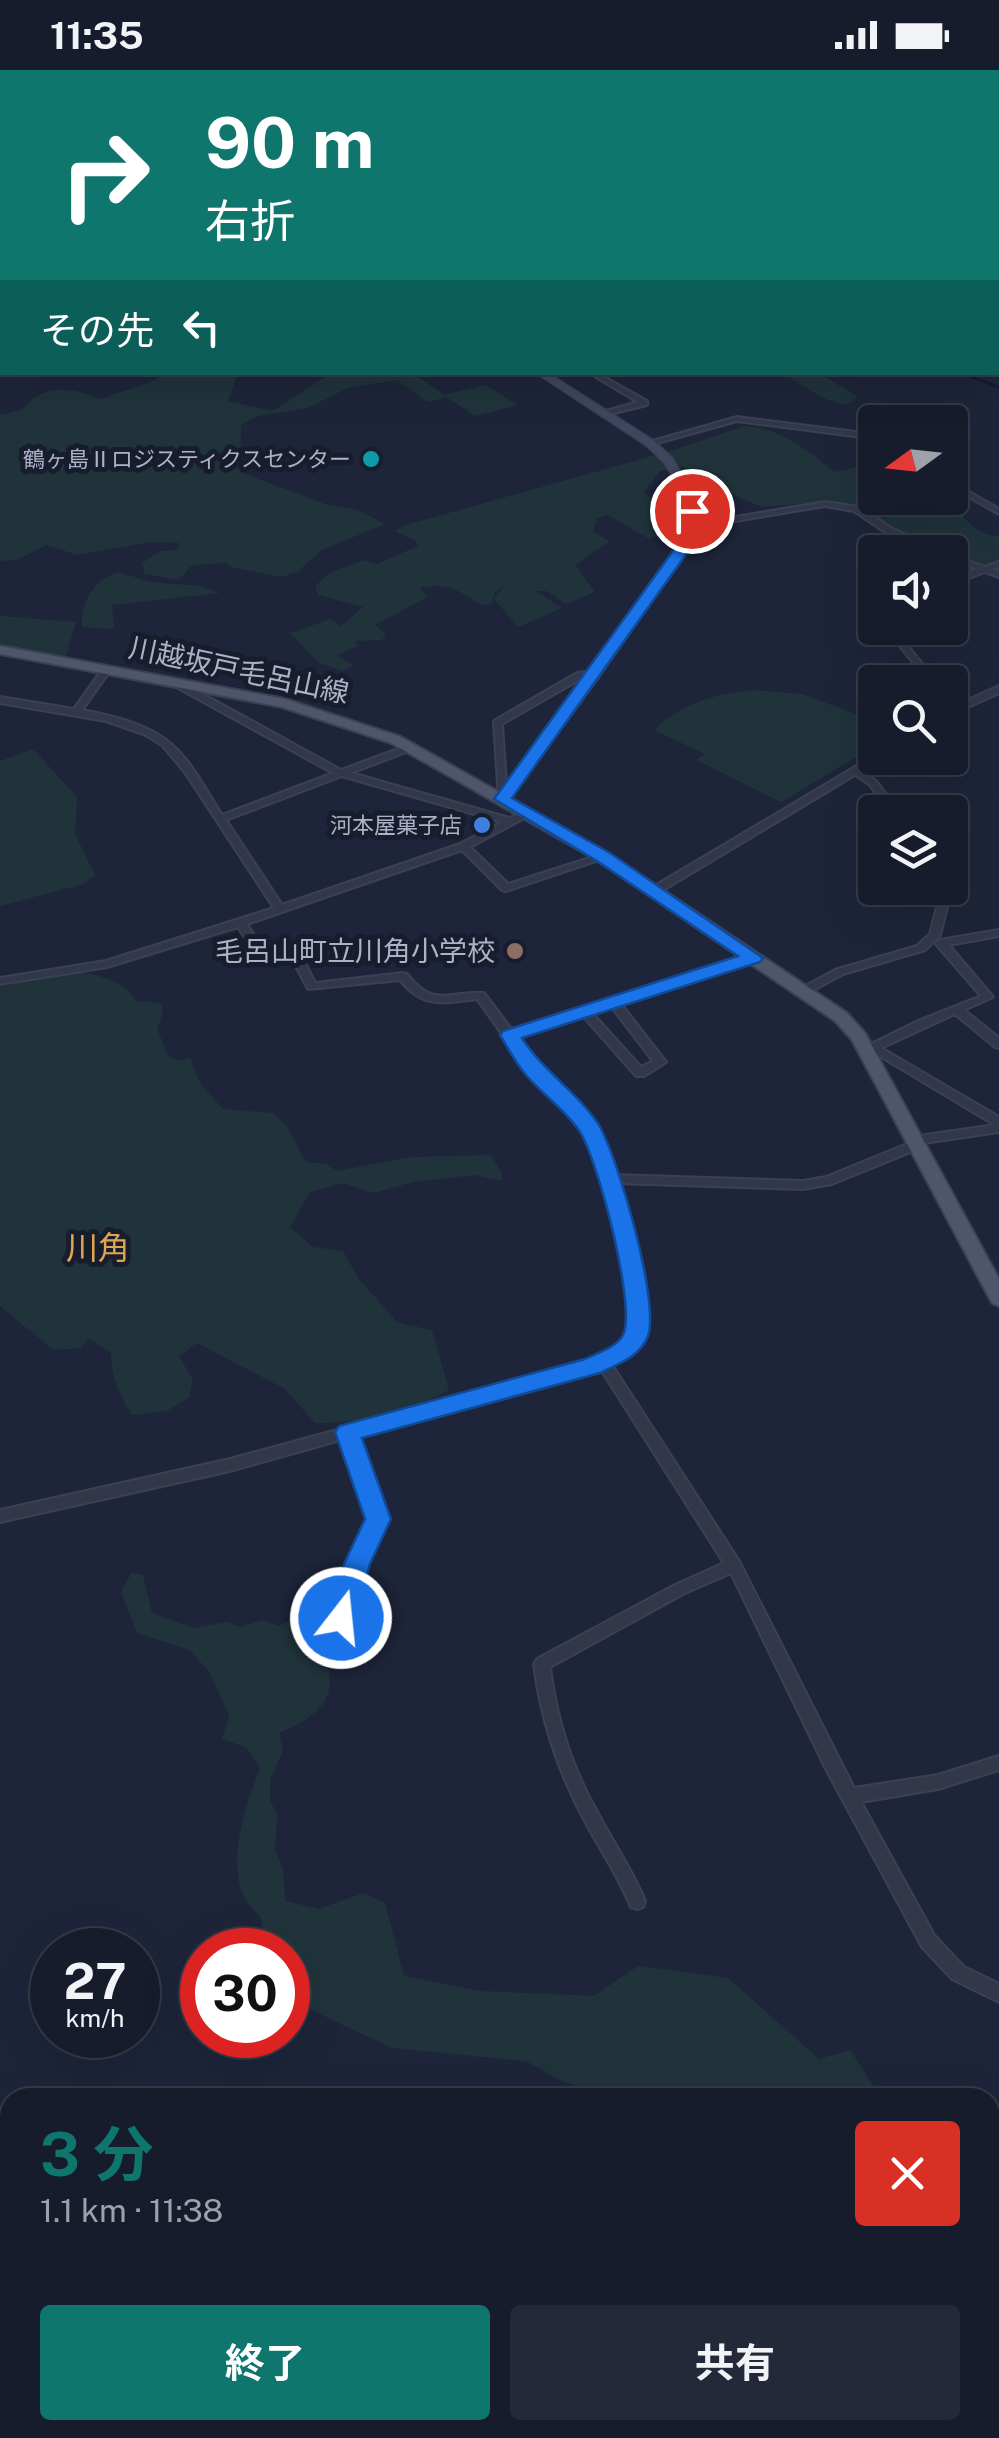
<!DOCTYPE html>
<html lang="ja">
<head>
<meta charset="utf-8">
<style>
	:root { --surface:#161c2c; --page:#232938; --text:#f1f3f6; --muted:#9ea1a9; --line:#353a48; --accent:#0f766e }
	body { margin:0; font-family:"Public Sans","Noto Sans JP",sans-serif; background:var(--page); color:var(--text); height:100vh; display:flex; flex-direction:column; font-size:38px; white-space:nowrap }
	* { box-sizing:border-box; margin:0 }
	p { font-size:32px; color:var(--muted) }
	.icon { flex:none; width:55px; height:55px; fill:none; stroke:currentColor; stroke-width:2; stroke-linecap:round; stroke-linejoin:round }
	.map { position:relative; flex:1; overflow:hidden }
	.panel { position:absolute; left:0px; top:2018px; width:1000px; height:352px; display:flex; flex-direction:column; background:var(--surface); border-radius:30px 30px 0 0; box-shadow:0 10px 40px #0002,0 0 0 2px var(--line) }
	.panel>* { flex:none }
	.top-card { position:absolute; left:0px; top:0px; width:1000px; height:305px; box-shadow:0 10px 40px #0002,0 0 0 2px var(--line); background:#0f766e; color:#fff; overflow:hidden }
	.needle { width:65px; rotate:255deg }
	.buttons { position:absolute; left:858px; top:335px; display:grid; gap:20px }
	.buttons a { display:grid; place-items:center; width:110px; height:110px; border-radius:10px; background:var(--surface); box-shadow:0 10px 40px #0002,0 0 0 2px var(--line); font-size:50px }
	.speed { position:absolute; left:30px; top:1858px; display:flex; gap:20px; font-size:50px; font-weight:700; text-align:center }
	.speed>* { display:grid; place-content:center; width:130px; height:130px; border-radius:50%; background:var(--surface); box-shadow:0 10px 40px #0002,0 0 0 2px var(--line); line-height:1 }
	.speed small { font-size:25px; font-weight:400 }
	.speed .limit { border:15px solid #d22; background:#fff; color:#111 }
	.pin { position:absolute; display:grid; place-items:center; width:85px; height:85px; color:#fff; margin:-42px; border:5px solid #fff; border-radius:50%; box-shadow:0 2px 10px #0007 }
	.me { position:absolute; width:110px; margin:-55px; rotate:16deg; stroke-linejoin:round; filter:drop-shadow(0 0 8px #0008) }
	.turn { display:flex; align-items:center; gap:35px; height:210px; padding:0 40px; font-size:45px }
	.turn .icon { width:130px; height:130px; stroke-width:2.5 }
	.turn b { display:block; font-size:70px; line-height:85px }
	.then { display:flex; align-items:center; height:95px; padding:0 40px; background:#0003; gap:20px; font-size:38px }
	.round { display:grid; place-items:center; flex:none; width:105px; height:105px; border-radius:10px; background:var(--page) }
	.summary { display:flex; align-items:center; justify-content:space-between; height:170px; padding:0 40px }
	h1 { font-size:60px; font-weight:700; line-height:75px; color:var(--accent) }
	.cta { display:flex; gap:20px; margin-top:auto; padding:20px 40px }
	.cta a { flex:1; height:115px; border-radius:10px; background:var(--accent); color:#fff; font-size:40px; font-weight:700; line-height:115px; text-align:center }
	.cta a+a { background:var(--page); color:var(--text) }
	.status { display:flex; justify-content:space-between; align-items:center; height:70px; padding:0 50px; background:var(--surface); direction:ltr }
	.status svg { height:28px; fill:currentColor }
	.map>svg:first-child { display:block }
	.green { fill:#20333b }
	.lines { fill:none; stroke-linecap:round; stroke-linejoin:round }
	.stream { stroke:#111a38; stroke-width:2.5 }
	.river { fill:#111a38; fill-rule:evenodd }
	.minor-casing { stroke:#3b4154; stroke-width:4 }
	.tertiary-casing { stroke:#3b4154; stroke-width:4 }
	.secondary-casing { stroke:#3b4154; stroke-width:3 }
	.primary-casing { stroke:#3b4154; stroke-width:4 }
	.minor { fill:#32384a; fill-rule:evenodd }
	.tertiary { fill:#32384a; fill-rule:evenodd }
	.secondary { fill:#3f465e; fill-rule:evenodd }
	.primary { fill:#4f566b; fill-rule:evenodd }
	.route { fill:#1a73e8; stroke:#114b97; stroke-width:2.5 }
	.culture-dot { fill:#0f9aa8; stroke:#181d2e; stroke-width:4 }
	.shop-dot { fill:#3f7fe0; stroke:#181d2e; stroke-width:4 }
	.education-dot { fill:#8d6e63; stroke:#181d2e; stroke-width:4 }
	.labels { text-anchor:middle; stroke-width:10; stroke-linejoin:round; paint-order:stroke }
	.far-poi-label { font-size:22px; fill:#acb2c7; stroke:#181d2e; text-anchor:end }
	.street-label { font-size:28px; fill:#acb2c7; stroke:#181d2e }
	.poi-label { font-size:28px; fill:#acb2c7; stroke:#181d2e; text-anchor:end }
	.quarter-label { font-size:32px; fill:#dea650; stroke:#181d2e }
</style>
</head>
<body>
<div class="status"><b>11:35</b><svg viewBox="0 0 49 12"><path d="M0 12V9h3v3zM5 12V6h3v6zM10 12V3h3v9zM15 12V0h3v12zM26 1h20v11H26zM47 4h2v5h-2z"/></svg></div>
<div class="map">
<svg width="999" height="2368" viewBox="0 0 999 2368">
	<rect width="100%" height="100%" fill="#1e253a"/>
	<path class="green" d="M165,303H238L228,331L273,341L333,302L412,303L445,325L485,315L518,335L475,346L447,327L428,332L397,310L348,318L307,338L258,346L241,355L240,402L325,434L358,440L385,454L322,480L297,502L281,507L232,497L225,492L191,496L179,510L144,504L142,493L161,481L178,480L179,473L150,472L77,485L47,475L17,490L0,491V345L22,340C42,313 72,317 100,329L149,313Z
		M782,303H819L858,327L846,335L823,328Z
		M744,356C780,357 807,381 835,402L875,393V428H950V420L963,425L950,434C967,448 974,465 999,466V502L889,459L851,436L819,432L762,437L719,419L683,397L660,401L643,423L678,442V459L649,469L608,445L597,448L593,462L610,471L575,495L595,522L566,534L547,521H535L562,538L518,557L494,529L505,514L494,523L492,534L481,535C459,520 447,512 420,518L427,527L375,555L386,564L382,570L353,571L359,576L337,585L354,596L342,601L319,593L290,563L331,549L341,556L363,537L318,525L315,516L330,503L363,490L377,494L418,476L416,471L395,461L406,455L677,379Z
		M119,502L150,512L200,516L220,523L112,535L114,559L82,557C81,531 93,510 119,502Z
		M0,546L76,552L65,589L0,576Z
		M753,620L802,624L875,651V676L781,732L697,690L705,684L654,660C683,633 714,624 753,620Z
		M33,679L77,727L75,764L95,805L83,814L0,836V691Z
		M48,898C74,901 123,904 136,931L161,933L163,942L157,959L169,987L178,991L190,988L200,1013L223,1039L273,1043L286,1055L306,1092L327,1094L336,1101L412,1087L491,1085L502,1104V1111L474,1105L413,1112L374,1123L343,1113L310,1122L290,1157L313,1177L343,1181L358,1208L398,1253L432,1260L449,1320C409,1344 360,1353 315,1353L285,1319L197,1273L179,1286L193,1310L189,1327L167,1341L132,1345C119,1325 111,1307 111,1283L89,1268L81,1278L53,1280L0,1236V913L3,917L23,912Z
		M132,1502L143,1505L152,1543L193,1558L227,1552L241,1557L263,1550L279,1556L292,1549L339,1555L323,1571L321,1581C344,1626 319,1646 279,1663L283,1680L270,1710V1730L277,1745L275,1780L283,1799L285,1831L319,1839L363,1823L385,1833L404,1906L481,1921L594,1926L638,1896L728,1908L819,1989L850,1980L881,2027H604L589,2018L563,2012L526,1991L392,1978L288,1929V1880H266L260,1846C217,1813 245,1738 260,1698L246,1677L222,1669L229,1646L210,1603L190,1580L137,1563L121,1522Z
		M990,2114L999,2123V2346L990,2350Z
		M813,2360H979L972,2368H816Z"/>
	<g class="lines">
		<path class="stream" d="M958,302L999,317"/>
		<path class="river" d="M10,2313V2359L0,2363V2317Z
			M723,2360H771L774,2368H726Z"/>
		<defs>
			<path id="minor" d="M0,28L2,29V32H0Z
				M998,56L999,57V61L998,60Z
				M998,87H999V91H998Z
				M0,98H2V102H0Z
				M998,123H999V127H998Z
				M0,269H2V273L0,274Z
				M604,302H614L604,307L647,331V335L602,346V342L638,332L596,307Z
				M737,347L864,363L875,367V372L862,367L737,351L650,375L646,373Z
				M950,411L999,439V444L950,416Z
				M825,432L859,437L891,458L945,482H935L885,462L854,441L825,436L693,458L689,456L693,454Z
				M950,484L985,497L999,492V497L992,499L999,502V507L985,502L950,515V510L977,499L950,489Z
				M875,522V526L869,528L875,535V543L872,542L859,526Z
				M885,558H893L937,612H929Z
				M104,597L111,599L82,640C112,646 147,653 171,674C193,693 206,721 222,745L333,703L171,614V610H177L341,700L411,674L414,675V679L351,703L510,748L524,741H530V745L470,777L508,814L599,785H607L608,787L506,821L502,820L462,780L247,854L259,874H295L315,913L403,903L407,904C434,939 448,921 484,923L512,960L749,886H757V890L621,934L666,992L644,1006H636L583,946L517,967L535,994L590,1048L614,1105L803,1111L826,1107L912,1072L910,1070L912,1067L995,1055L865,977L918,951L981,926L935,873L940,870L999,860V866L949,875L993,927L964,940L999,968V978L995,977L955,944L881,978L999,1047V1062L924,1073L923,1077L832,1114L803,1119L617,1113C625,1142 654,1246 641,1268C634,1281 623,1286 610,1292L739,1491L854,1718L938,1705L999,1686V1700L938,1719L861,1732L934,1865L964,1897L999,1914V1932L952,1909L922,1877L826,1699L731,1503L685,1523L550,1597C556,1647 572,1697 596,1740C612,1771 632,1799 645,1831L643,1837L637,1839L631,1837C619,1808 602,1782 587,1755C560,1706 541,1650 534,1594L537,1589L675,1515L724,1493L600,1298L356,1366L385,1449L364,1494L348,1548L346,1552L341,1554L336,1552L334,1548L350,1494L371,1449L344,1369L230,1401L0,1452V1440L230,1389L587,1292C601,1285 626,1278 631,1262C640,1232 599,1080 581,1053C569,1035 541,1017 526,998C509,976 494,951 477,929C444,933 423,939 400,910L308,919L287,879H252L238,857L107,897L0,914V908L106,891L274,838L184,701L162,675L146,665L106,651L0,633V627L74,639ZM342,706L502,752L460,774L282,835L226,750ZM611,936L653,991L641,997L592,943Z
				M595,601L598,602V606L582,608L502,654L507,729L505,731H499L494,651L577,603Z
				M950,628L963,633L965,635L960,638L950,634Z
				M856,698L876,711L899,742H889L870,715L853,703V699Z
				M950,798L955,801V806L950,809Z
				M951,816L952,818L940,865L925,880L843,904L808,923H800L799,921L800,919L835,900L917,876L930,864L942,818Z"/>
			<path id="tertiary" d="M999,616V623L950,645V638Z
				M875,685V688H883L658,823L654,824L648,820Z"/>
			<path id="secondary" d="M535,302H546L654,371L672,388L695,427L699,456L683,486L599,607L507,732L502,733L495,729L591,601L671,486L687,456L685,427L664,392L646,375Z"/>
			<path id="primary" d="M0,576L285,629L401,667L609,784L847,943L865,963L999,1209V1236L992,1233L852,970L835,951L597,790L391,673L282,637L0,584Z"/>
		</defs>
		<use href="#minor" class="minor-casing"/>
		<use href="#tertiary" class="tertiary-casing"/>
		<use href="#secondary" class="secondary-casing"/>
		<use href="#primary" class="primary-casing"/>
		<use href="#minor" class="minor"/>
		<use href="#tertiary" class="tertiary"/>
		<use href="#secondary" class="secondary"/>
		<use href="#primary" class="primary"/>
	</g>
	<path class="route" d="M692,437L699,441L700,456L685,486L512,728L610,783L763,888L760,892L522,968C543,1001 581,1026 599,1055C618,1088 660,1232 648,1266C640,1287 618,1294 600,1303L362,1368L391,1449L370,1494L354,1548L351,1556L341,1559L331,1556L328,1548L344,1494L365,1449L335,1362L339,1356L585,1289C597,1283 616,1278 623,1265C637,1239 597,1084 578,1059C563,1038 541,1023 525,1004C515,992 508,978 500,965L503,961L738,886L597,791L494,729L670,485L686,456L685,441Z"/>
	<circle class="culture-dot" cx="371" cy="389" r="10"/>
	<circle class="shop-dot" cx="482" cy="755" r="10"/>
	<circle class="education-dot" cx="515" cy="881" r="10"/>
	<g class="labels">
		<g class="far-poi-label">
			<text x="351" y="397">鶴ヶ島Ⅱロジスティクスセンター</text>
			<text x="462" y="763">河本屋菓子店</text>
		</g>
		<g class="street-label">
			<text transform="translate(239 600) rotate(12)" y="10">川越坂戸毛呂山線</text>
		</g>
		<g class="poi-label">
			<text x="495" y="891">毛呂山町立川角小学校</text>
		</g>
		<g class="quarter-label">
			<text x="98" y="1189">川角</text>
		</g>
	</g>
</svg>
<div class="buttons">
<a><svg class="needle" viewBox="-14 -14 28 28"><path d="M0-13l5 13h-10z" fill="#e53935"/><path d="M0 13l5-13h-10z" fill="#9ea1a9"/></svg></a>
<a><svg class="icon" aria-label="sound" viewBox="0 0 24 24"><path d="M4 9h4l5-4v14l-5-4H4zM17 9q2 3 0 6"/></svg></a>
<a><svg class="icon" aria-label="search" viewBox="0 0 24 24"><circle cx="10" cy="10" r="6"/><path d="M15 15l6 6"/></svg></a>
<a><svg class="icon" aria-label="layers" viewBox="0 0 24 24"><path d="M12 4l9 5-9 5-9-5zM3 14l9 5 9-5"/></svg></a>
</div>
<div class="speed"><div>27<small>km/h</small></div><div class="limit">30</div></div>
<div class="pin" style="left:692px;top:441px;background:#d93025"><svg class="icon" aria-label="arrive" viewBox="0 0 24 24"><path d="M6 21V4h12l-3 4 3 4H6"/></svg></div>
<svg class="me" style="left:341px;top:1548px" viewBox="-20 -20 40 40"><circle r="17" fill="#1a73e8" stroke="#fff" stroke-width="3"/><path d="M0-11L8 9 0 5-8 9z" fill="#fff"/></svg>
<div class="top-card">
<div class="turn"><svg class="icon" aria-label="right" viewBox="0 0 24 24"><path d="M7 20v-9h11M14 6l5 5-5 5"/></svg><div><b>90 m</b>右折</div></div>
<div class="then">その先<svg class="icon" aria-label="left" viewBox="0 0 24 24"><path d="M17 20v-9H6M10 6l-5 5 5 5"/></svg></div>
</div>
<section class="panel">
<div class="summary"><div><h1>3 分</h1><p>1.1 km · 11:38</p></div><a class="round" style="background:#d93025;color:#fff"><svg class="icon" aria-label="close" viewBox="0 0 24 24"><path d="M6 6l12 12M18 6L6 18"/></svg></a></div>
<div class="cta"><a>終了</a><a>共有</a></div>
</section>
</div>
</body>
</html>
